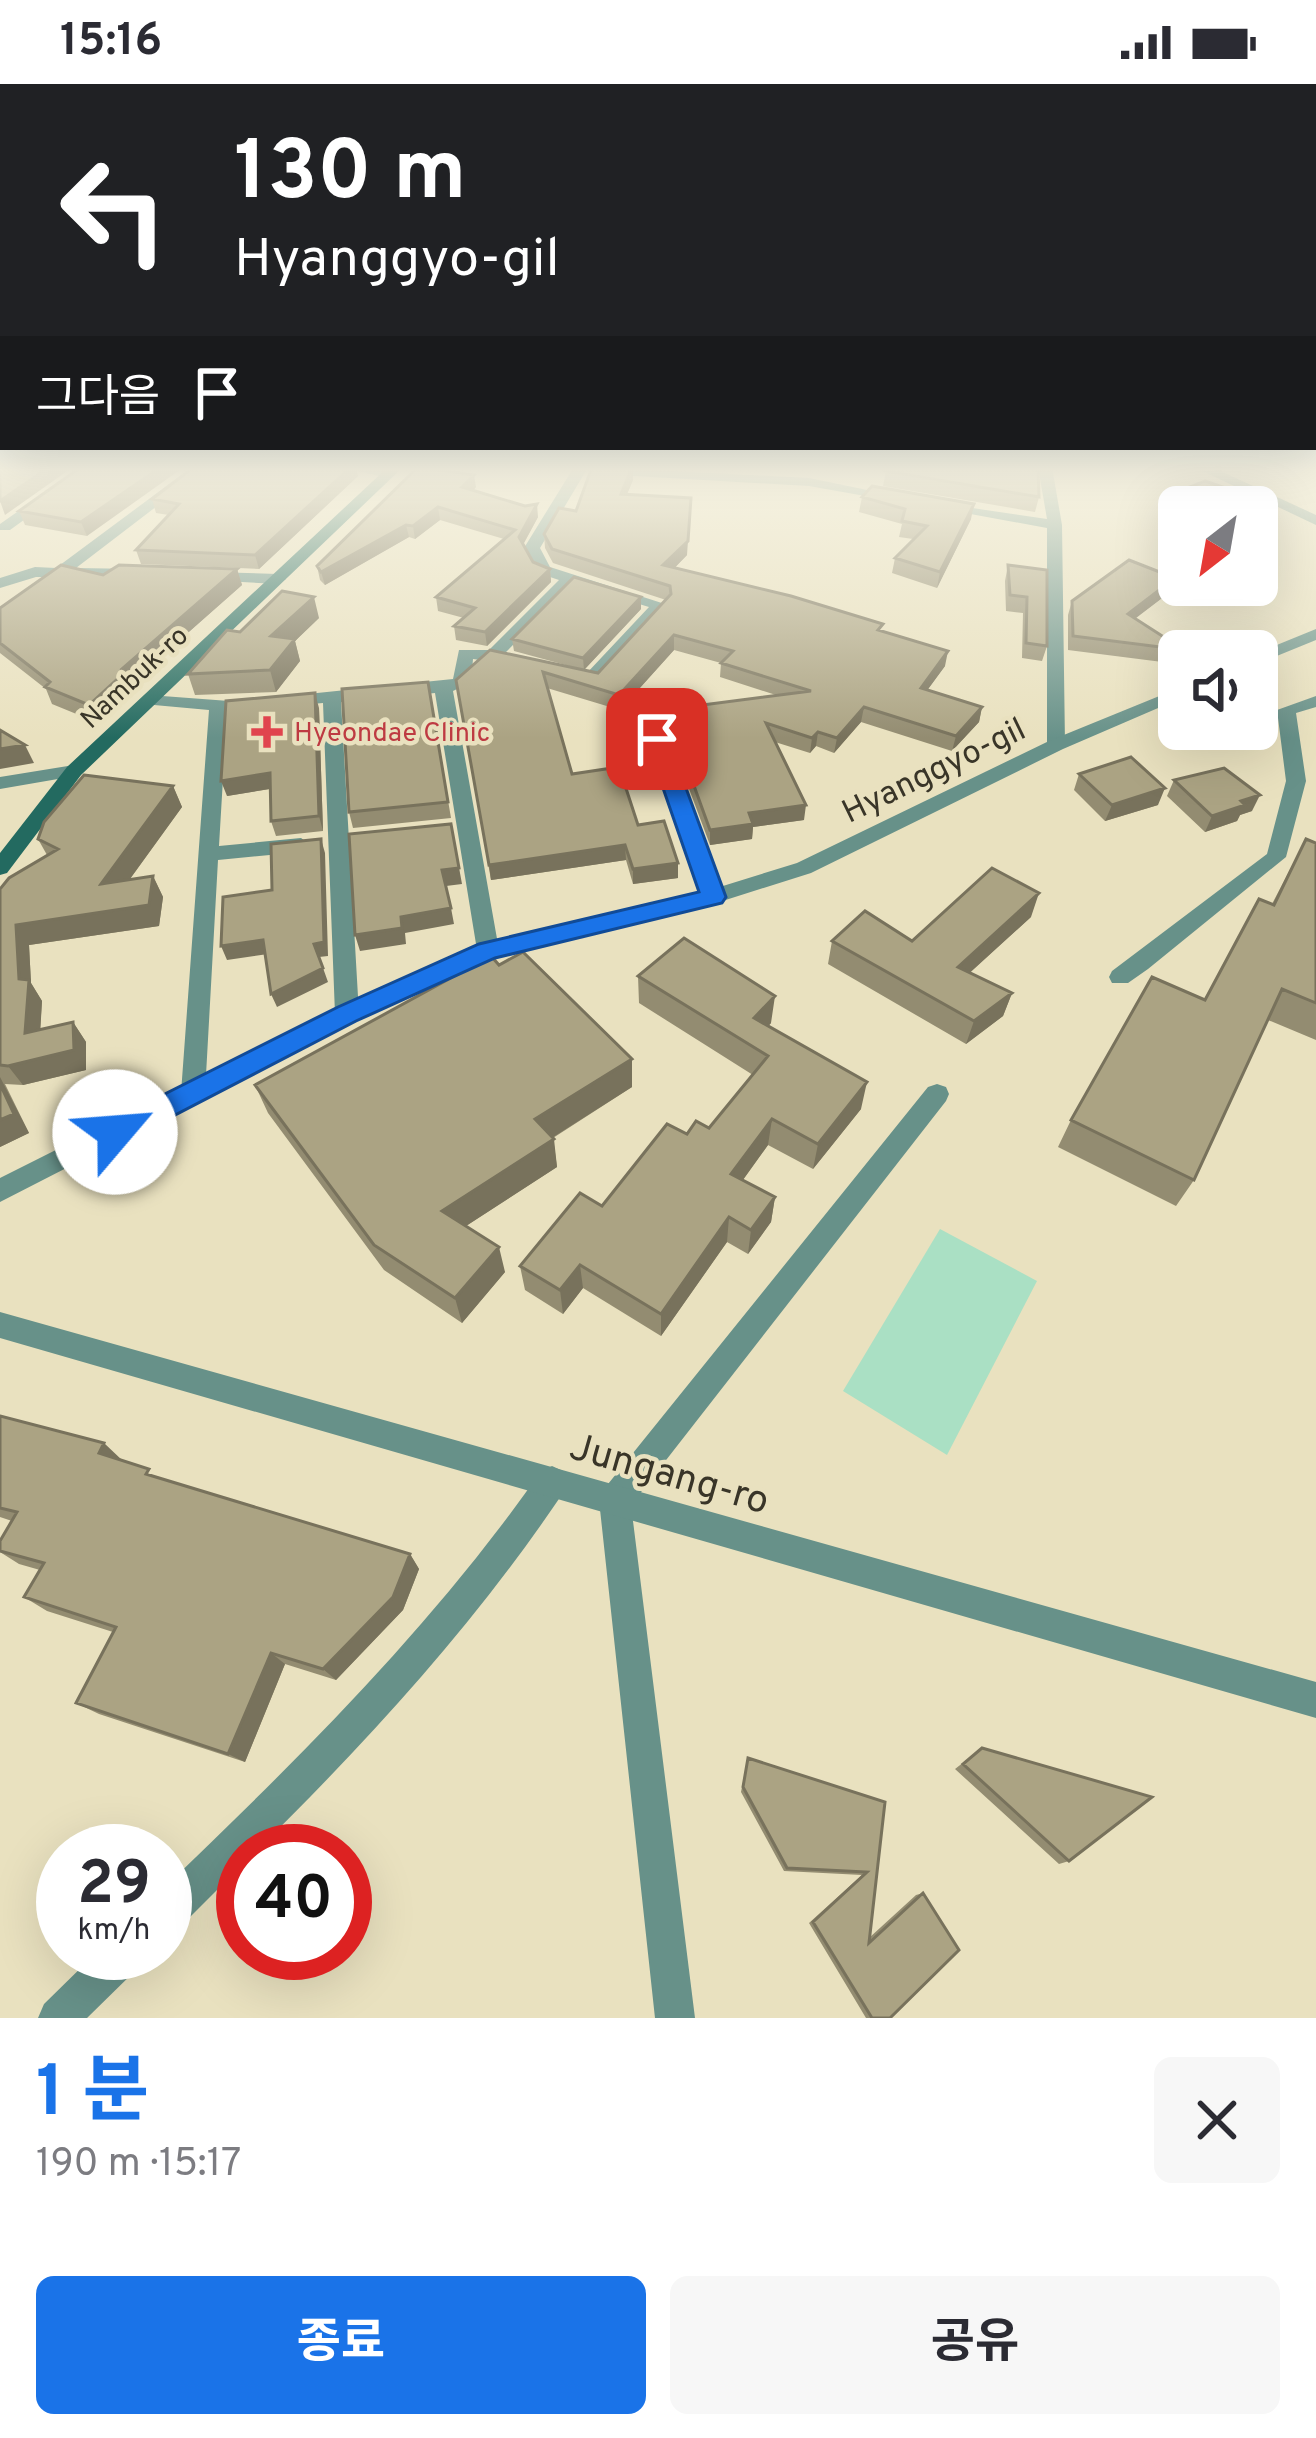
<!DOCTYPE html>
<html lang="ko">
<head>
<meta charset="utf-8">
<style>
	:root { --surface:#fff; --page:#f7f7f7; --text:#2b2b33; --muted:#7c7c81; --accent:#1a73e8 }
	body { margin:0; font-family:Overpass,"Noto Sans KR",sans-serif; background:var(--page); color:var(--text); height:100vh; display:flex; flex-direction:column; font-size:45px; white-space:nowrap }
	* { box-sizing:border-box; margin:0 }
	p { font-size:39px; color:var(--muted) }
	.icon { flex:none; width:66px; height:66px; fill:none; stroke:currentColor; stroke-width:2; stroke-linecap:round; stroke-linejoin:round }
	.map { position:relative; height:1934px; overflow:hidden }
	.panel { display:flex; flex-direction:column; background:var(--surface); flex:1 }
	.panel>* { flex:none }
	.guide { position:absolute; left:0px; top:0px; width:1317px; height:366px; box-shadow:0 12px 48px #0002; background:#202124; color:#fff; overflow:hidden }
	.needle { width:78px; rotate:211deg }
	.controls { position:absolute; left:1158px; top:402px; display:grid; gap:24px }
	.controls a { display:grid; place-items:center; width:120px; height:120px; border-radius:18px; background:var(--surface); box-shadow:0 12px 48px #0002; font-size:60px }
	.speed { position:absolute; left:36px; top:1740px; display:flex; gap:24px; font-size:60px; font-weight:700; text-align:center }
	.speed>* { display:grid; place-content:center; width:156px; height:156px; border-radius:50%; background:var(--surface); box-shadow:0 12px 48px #0002; line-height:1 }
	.speed small { font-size:30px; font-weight:400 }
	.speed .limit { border:18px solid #d22; background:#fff; color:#111 }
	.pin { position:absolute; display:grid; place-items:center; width:102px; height:102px; color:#fff; margin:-51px; border-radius:24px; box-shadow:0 6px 18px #0006 }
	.me { position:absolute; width:132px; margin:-66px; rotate:63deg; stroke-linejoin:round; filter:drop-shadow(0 0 9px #0008) }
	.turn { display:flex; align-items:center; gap:42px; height:252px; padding:0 36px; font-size:54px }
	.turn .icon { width:156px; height:156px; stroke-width:2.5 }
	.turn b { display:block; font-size:84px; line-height:102px }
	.then { display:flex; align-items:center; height:114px; padding:0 36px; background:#0003; gap:24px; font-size:45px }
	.round { display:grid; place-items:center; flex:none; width:126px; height:126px; border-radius:18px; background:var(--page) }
	.headline { display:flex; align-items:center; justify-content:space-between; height:204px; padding:0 36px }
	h1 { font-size:72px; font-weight:700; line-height:90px; color:var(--accent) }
	.action { display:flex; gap:24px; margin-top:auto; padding:24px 36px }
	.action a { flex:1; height:138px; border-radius:18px; background:var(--accent); color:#fff; font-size:48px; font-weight:700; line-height:138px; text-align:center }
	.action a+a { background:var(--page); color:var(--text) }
	.status { display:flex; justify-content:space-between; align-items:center; height:84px; padding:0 60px; background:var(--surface); direction:ltr }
	.status svg { height:33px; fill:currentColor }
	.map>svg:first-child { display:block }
	.green { fill:#aae0c4 }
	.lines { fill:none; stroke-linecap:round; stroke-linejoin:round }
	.minor { fill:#679189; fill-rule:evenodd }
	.tertiary { fill:#679189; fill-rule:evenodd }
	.secondary { fill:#236a60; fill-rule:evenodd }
	.wall { fill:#938c71 }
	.shaded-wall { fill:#78725c }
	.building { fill:#aba383; stroke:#78725c; stroke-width:3 }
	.route { fill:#1a73e8; stroke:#114b97; stroke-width:3 }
	.health-dot { fill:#e0444e; stroke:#e9e1bf; stroke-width:4.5 }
	.labels { text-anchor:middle; stroke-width:9; stroke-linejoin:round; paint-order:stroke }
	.far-street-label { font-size:27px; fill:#393528; stroke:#e9e1bf }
	.far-health-label { font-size:27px; fill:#be3a42; stroke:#e9e1bf; text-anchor:start }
	.street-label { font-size:33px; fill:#393528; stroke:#e9e1bf }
	.near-street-label { font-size:39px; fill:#393528; stroke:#e9e1bf }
</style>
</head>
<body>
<div class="status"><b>15:16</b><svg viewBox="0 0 49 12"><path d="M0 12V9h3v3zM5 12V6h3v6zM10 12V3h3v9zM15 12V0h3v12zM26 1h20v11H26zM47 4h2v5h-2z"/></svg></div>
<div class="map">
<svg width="1316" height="1934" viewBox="0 0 1316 1934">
	<rect width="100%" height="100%" fill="#e9e1bf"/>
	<path class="green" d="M940,1145L1037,1197L947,1371L843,1307Z"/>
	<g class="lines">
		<path class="minor" d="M81,383H97L10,446H0V440Z
			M192,383H208L76,484L140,485L148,490L146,493H36L0,504V494L35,483L56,484Z
			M341,383H372L395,390L388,394Z
			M574,383L587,385L540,464L550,483L668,521L595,601H583L560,591L569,586L586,590L649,523L573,500L505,569L524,574V582L473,575L471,598L453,607L499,866L488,874L477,866L435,609L341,618L359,930L347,939L339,936L335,930L323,619L288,622L279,617L288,612L453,595L459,566H489L559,496L538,489L524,464Z
			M595,383L809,394L906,414L899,418L809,402L600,390L593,386Z
			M1038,383H1052L1062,441L1065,661L1056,667L1047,661V444L938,424L945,420L1047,435Z
			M211,488L278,490L286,495L278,500L205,496L203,493Z
			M149,611L229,617L238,622L227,627L219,762L301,754L311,761L301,768L218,776L205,1009L202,1016H184L181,1009L209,626L143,620L140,616Z
			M1316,612V623L1296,629L1306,697L1286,773L1148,885L1128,899H1112L1109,893L1112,887L1267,770L1286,697L1277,626Z
			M657,649L666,655L724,813L721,818L713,820L702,813L648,655Z
			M74,681L81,683V691L0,705V693Z
			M937,1000L946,1003L949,1010L946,1017L631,1421L695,1934H655L599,1416L604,1405L928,1003Z
			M552,1382L563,1387L568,1398L563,1409C474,1541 369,1656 256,1767H243V1780L179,1844L165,1849V1803C301,1672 433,1542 541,1387Z
			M96,1869H145L139,1883L87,1934H38L44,1920Z"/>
		<path class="tertiary" d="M1194,383H1212L1316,431V441Z
			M1316,545V556L1257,580V569Z
			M1179,604V615L1063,665L811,789L713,820L494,873L355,936L0,1118V1094L339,924L480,860L710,806L797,779L1049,657Z
			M0,1228L1316,1598V1634L0,1254Z"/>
		<path class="secondary" d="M388,383H403L81,691L7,789L0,791V769L67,683Z"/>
	</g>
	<path class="wall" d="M81,383L87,452L25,441L19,427Z
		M194,383H356L358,392L259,485L141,480L136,466L169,431L156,429L152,415Z
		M633,383V396L627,410L687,471L674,484L882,547L945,582L927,606L982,623L979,638L952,667L861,638L834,669L816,662L810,669L775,658L804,736L753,743L752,755L710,761L679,678L680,663L697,661L687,638V623L776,611L720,593L721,579L674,566L620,626L547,604L572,690L638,741L678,794L633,800L626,776L491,796L456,596L490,566L598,589L666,516L553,479L545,464L544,450Z
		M886,387L1039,413L1035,428L883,402Z
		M476,403L473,407L538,433L523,461L533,478L550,485L551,498L487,562L456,556L454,542L464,534L438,527L436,513L504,455L440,436L415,455L409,453L325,501L320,496L317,482Z
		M862,413L971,435L937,504L892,489L895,474L913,455L899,453L902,440L859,428Z
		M1008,481L1047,486V562L1042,577L1022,574L1023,529L1006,527L1005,497Z
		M237,485L242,501L131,599L133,604L96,638L52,620L46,605L0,569V524L103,491Z
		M1175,494L1170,508L1135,534L1184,566L1179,567L1178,580L1068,566V531L1072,517Z
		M641,525L584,586L514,567L512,555Z
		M319,534L295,557L300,577L276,608L195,611L188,590L240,548Z
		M428,598L451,734L353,744L349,728Z
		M319,624L323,747L276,752L271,737L270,705L227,712Z
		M1079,690L1158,721L1105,737L1074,706Z
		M1174,696L1252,727L1240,731L1237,737L1205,748L1167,712Z
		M173,702L182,723L130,795L153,792L163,813L159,842L29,861L31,899L42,917L40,946L73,938L86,958V986L23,1001L5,1000L29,1049L0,1063V805L47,771L38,755Z
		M1306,755L1316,759V956L1268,936L1194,1096L1176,1122L1058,1063L1071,1036L1204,916L1272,820Z
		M1031,833L970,888L1012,909L1003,932L966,960L828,880L832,857H912Z
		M499,881L632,975V1003L553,1054L557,1083L466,1142L505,1188L462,1239L384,1186L268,1029L255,1001Z
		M638,892L771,939L768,942L861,1025L813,1085L768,1061L743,1096L775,1113L771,1138L748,1170L727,1158L661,1252L583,1204L563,1230L525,1206L520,1182L602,1122L687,1050L709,1044L753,991L639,919Z
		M0,1332L123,1377L158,1394L410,1470L419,1485L403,1526L336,1596L285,1580L245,1678L99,1630L76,1619L113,1548L47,1527L24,1513L40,1486L19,1480L0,1468V1457L12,1437L0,1433Z
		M982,1664L1069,1777L1059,1780L955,1685Z
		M748,1674L885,1718L869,1854L916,1811L923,1809L890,1934H866L809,1839L862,1791L784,1787L741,1708Z"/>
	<path class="shaded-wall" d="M49,383H73L5,431L0,417Z
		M161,383H184L87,452L81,438Z
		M351,383H356L358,392L259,485L255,471Z
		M633,383V396L621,424V410Z
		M474,391L476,403L464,416L462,403Z
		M691,414L687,471L663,496V481Z
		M537,420L538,433L520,466L519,453Z
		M974,420L971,435L937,504L940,488Z
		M438,423L440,436L415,455L413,442Z
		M406,441L409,453L325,501L321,488Z
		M237,485L242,501L131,599L133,604L96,638L89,621L122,585Z
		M550,485L551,498L487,562L485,548Z
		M1175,494L1170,508L1123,544L1128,530Z
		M314,513L319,534L295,557L300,577L276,608L270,586L271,552Z
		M641,513V525L584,586L583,574Z
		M674,551V566L620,626L619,611Z
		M948,567L945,582L918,619L921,604Z
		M315,609L319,624L323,747L319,732Z
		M864,623L861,638L834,669L837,654Z
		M982,623L979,638L952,667L956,652Z
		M818,648L816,662L810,669L812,654Z
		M25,661L34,679L0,685V665Z
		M270,689L275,704L227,712L221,697Z
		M173,702L182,723L111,821L101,800Z
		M1165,704L1158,721L1105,737L1112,721Z
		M1260,711L1252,727L1240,731L1237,737L1205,748L1212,732L1241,717Z
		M806,721L804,736L753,743L752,755L710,761V746L749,729Z
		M321,755L325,769L328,872L319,873L314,860Z
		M454,756L462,800L446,802L442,786Z
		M625,761L626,776L491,796L489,781Z
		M678,779V794L633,800V785Z
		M153,792L163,813L159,842L29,861L31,899L42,917L39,969L25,949L19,895L16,841Z
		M1039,809L1031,833L951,906L958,883Z
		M451,824L454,840L405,849L406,860L360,867L355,851L401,833Z
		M263,856L268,870L227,876L221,862Z
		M323,884L328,898L277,923L271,910Z
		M1012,909L1003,932L966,960L974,937Z
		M775,912L771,939L751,961L754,934Z
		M73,938L86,958V986L23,1001L8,982Z
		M632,975V1003L539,1062L535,1035Z
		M0,993L29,1049L0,1063Z
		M867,998L861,1025L813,1085L818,1060Z
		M772,1035L768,1061L729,1115L731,1090Z
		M554,1055L557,1083L449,1153L442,1127Z
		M775,1113L771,1138L748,1170L751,1146Z
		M729,1133L727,1158L661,1252V1230Z
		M499,1163L505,1188L462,1239L455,1214Z
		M580,1181L583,1204L563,1230L560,1206Z
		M104,1359L123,1377L99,1369Z
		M410,1470L419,1485L403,1526L336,1596L323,1585Z
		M271,1569L285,1580L245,1678L228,1670Z"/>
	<path class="building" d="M0,383H49L0,417Z
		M81,383H161L81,438L19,427Z
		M194,383H351L255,471L136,466L179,420L152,415Z
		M418,383L474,391L462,403L525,422L537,420L519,453L533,478L550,485L485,548L454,542L475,524L436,513L515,446L438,423L413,442L406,441L321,488L317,482Z
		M592,383H632L621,410L691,414L688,457L663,481L791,512L883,540L878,546L948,567L921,604L982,623L956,652L864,623L837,654L818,648L812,654L766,639L806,721L749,729L753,740L710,746L680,663L703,660L687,623L811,607L721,579L733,567L674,551L619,611L543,588L572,690L619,683L638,741L664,737L678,779L633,785L625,761L489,781L456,596L490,566L598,589L671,510L670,502L552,465L544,450L559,424L576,427Z
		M890,383H1038L1039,413L886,387Z
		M1205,397L1240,409L1237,423H1186L1187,404Z
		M872,402L974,420L940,488L895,474L927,442L902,437L905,425L862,413Z
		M1129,476L1175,494L1128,530L1184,566L1073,552L1072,517Z
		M61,481L103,491L119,481L237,485L122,585L126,587L89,621L45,603L50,598L0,559V524Z
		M1008,481L1047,486V562L1026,559L1027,513L1010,511Z
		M574,493L641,513L583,574L512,555Z
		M282,507L314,513L271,552L295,555L270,586L188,590L227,546L240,548Z
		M428,598L448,718L349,728L342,605Z
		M315,609L319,732L271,737L270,689L221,697L226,617Z
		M0,646L25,661L0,665Z
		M1131,673L1165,704L1112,721L1079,690Z
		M1224,684L1260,711L1241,717L1245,721L1212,732L1174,696Z
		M84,691L173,702L101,800L153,792L149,821L16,841L19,895L29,896L25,949L73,938L74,966L8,982L0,981V805L9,794L58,765L38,755L44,738Z
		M451,740L459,784L442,786L451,824L401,833L402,844L355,851L349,750Z
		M321,755L324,858L314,860L323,884L271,910L263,856L221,862L223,813L272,806L271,760Z
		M1306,755L1316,759V919L1282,905L1194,1096L1071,1036L1152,893L1205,916L1259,815L1274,821Z
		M992,784L1039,809L958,883L1012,909L974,937L832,857L865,827L912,857Z
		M684,854L775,912L754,934L867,998L818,1060L772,1035L731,1090L775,1113L751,1146L729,1133L661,1230L580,1181L560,1206L520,1182L580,1109L602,1122L667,1040L687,1050L696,1037L709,1044L768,972L638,892Z
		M523,868L632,975L535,1035L554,1055L442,1127L499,1163L455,1214L374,1161L255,1001L491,872L499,881Z
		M0,1000L14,1030L0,1036Z
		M0,1332L104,1359L99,1369L149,1385L146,1390L410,1470L393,1513L323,1585L271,1569L228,1670L76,1619L116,1543L24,1513L44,1479L0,1467V1457L17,1428L0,1424Z
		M982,1664L1152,1713L1069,1777L963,1680Z
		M748,1674L885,1718L869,1859L923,1809L959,1866L890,1934H872L813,1838L867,1788L787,1784L743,1703Z"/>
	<linearGradient id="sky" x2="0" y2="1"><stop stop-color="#7cb5ec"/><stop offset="0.59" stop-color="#f5f2e2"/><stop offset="1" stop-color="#f5f2e2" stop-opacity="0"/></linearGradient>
	<rect width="1316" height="654" fill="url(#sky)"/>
	<path class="route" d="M657,648L668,655L726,813L722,819L495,874L356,937L125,1057H105L101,1048L105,1040L338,923L479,860L699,808L646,655Z"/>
	<path class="health-dot" d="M261 630h12v12h12v12h-12v12h-12v-12h-12v-12h12z"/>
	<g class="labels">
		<g class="far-street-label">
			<text transform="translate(134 593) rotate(-43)" y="9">Nambuk-ro</text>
		</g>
		<g class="far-health-label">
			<text x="294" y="657">Hyeondae Clinic</text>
		</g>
		<g class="street-label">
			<text transform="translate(933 685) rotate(-26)" y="12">Hyanggyo-gil</text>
		</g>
		<g class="near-street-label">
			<text transform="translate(670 1388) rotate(16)" y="14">Jungang-ro</text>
		</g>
	</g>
</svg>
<div class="controls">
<a><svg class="needle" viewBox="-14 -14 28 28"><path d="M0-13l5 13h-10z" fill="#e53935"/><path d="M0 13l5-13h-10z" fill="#7c7c81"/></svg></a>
<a><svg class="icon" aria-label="sound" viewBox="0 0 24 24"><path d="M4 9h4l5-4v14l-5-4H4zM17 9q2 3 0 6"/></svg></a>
</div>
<div class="speed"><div>29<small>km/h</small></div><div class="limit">40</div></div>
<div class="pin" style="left:657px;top:655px;background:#d93025"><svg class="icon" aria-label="arrive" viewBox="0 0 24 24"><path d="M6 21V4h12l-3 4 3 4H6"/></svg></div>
<svg class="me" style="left:115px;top:1048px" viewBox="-20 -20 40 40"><circle r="19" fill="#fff"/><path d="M0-13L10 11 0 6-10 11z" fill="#1a73e8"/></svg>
<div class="guide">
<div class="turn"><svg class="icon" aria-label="left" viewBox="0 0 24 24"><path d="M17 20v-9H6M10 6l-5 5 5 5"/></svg><div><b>130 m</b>Hyanggyo-gil</div></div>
<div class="then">그다음<svg class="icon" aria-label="arrive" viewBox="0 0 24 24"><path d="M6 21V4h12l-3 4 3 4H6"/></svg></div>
</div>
</div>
<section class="panel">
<div class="headline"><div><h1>1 분</h1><p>190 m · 15:17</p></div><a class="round"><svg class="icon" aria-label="close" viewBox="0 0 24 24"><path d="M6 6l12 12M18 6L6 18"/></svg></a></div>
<div class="action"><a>종료</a><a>공유</a></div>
</section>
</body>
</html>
